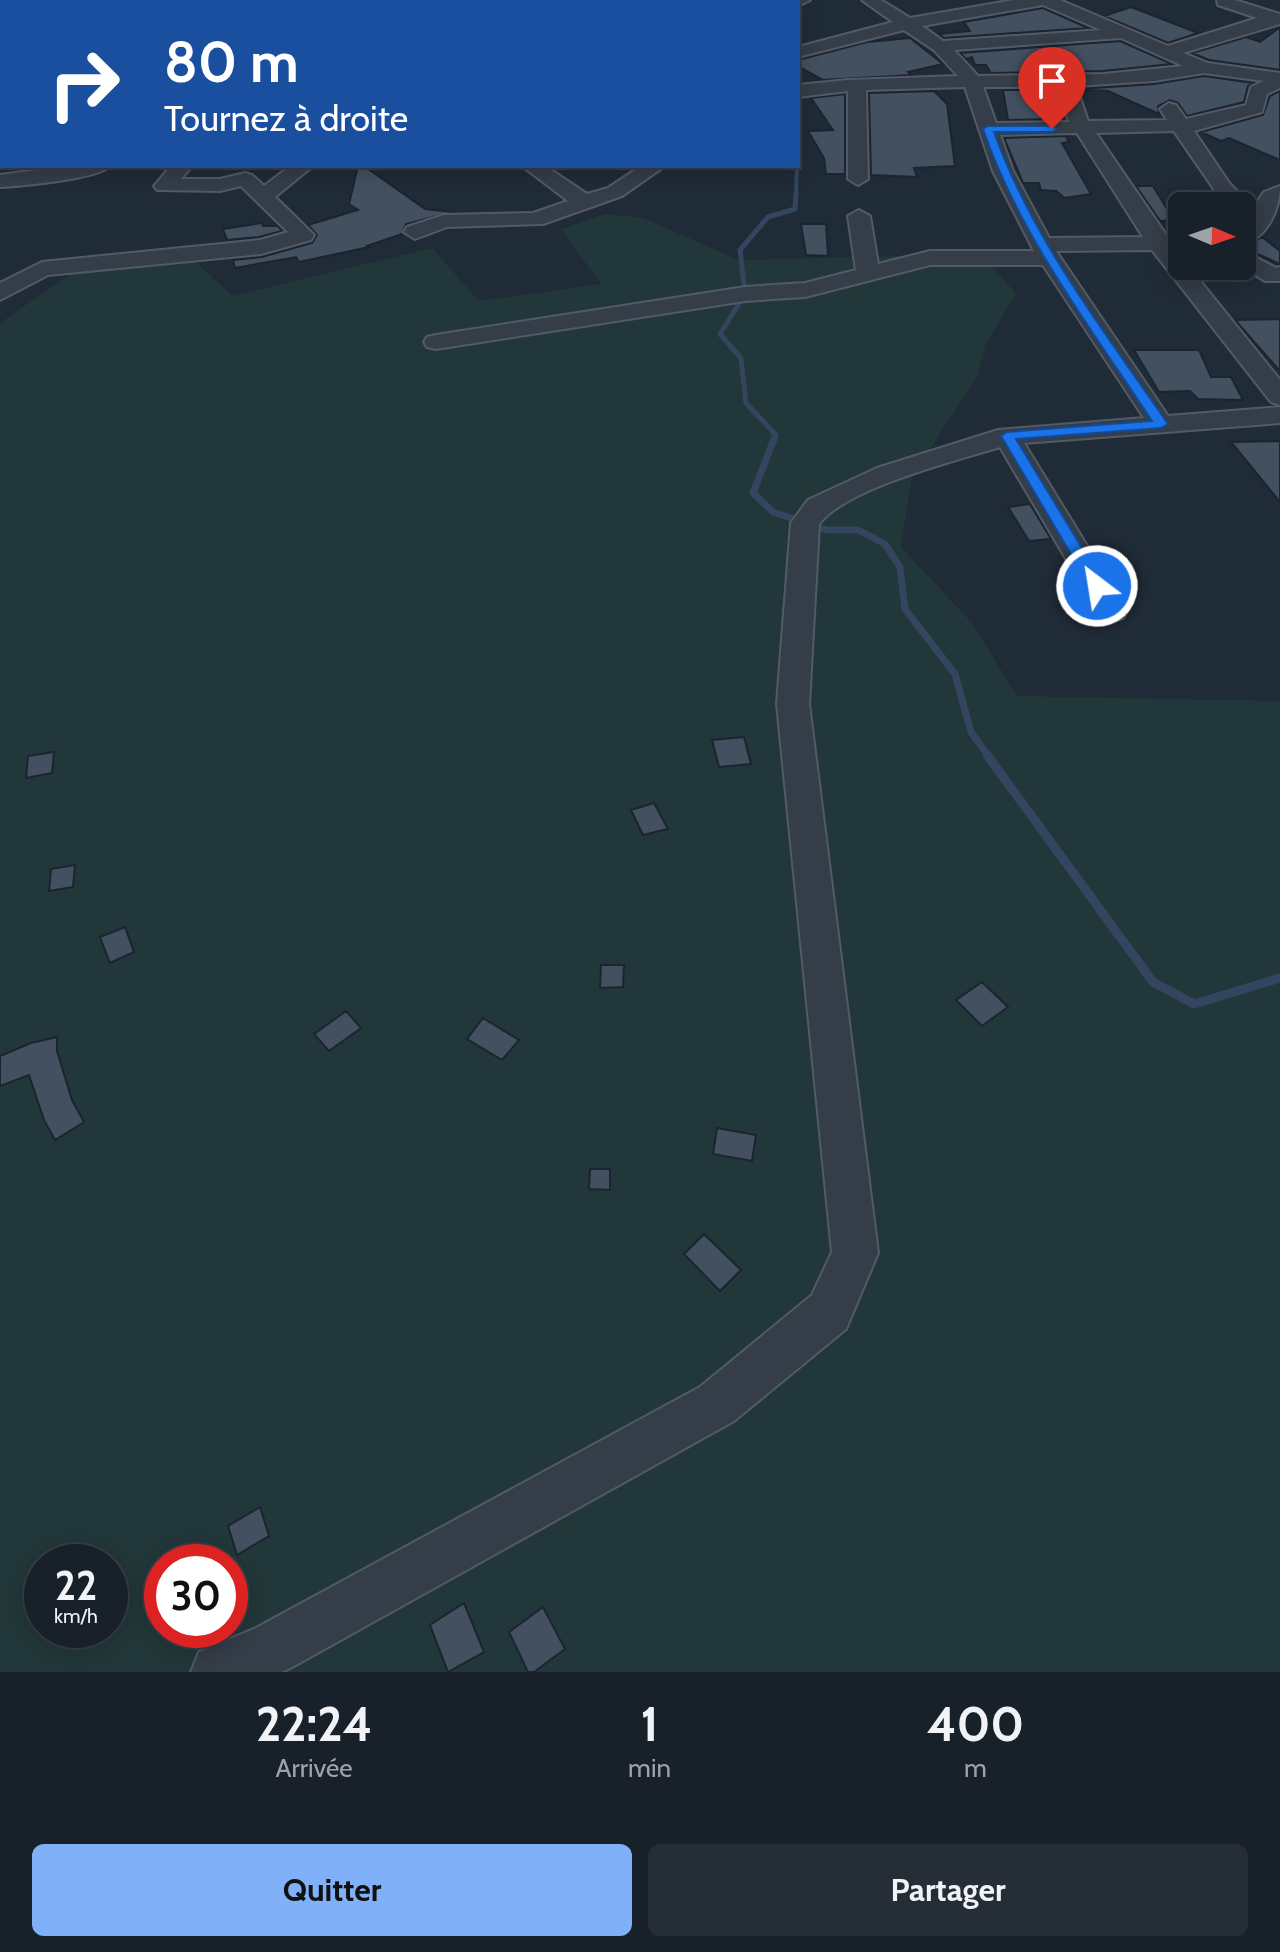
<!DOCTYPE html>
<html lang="fr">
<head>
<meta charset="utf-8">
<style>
	:root { --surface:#18202a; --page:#252d36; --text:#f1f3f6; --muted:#9fa3a8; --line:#363e47; --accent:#80b0f8 }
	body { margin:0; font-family:Cabin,sans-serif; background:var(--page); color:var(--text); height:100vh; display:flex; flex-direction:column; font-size:30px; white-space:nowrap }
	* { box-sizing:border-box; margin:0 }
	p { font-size:26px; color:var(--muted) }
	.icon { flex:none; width:44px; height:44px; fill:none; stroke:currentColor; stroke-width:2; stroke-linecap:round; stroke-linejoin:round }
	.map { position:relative; height:1672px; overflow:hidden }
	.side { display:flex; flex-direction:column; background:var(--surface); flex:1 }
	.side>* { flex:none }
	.top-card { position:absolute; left:0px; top:0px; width:800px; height:168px; box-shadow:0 4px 20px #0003,0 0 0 2px var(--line); background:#1a4fa0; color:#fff; overflow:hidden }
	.needle { width:52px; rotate:92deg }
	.controls { position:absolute; left:1168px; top:192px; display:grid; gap:16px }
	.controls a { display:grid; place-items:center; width:88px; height:88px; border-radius:12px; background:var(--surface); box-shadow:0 4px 20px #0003,0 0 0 2px var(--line); font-size:40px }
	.speed { position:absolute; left:24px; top:1544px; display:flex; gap:16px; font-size:40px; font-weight:700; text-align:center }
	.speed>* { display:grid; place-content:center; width:104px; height:104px; border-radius:50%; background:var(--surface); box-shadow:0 4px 20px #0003,0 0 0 2px var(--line); line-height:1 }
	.speed small { font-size:20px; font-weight:400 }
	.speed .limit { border:12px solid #d22; background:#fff; color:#111 }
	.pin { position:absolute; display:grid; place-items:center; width:68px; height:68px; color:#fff; margin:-82px -34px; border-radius:50% 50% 50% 0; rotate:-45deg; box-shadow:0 0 8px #0007 }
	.pin .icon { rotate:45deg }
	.me { position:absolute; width:88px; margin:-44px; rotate:329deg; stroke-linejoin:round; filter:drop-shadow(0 0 6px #0008) }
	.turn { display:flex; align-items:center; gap:28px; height:168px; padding:0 32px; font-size:36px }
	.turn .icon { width:104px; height:104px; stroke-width:2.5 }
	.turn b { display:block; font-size:56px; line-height:68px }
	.eta { display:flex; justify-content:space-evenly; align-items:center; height:136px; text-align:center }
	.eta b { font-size:48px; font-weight:800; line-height:56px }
	.action { display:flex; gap:16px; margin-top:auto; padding:16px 32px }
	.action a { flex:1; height:92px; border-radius:12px; background:var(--accent); color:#111; font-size:32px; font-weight:800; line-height:92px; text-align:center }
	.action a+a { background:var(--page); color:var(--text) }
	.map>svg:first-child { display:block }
	.green { fill:#223739; fill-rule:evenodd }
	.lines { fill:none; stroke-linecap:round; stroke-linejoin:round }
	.stream-far3 { stroke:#34465f; stroke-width:4 }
	.stream-far2 { stroke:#34465f; stroke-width:5 }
	.stream-far1 { stroke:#34465f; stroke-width:7 }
	.stream { stroke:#34465f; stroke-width:9 }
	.building { fill:#435060; stroke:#1b242f; stroke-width:2 }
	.minor-casing { stroke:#515a66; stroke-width:4 }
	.minor { fill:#343d48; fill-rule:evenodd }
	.route { fill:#1a73e8; stroke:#114b97; stroke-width:2 }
</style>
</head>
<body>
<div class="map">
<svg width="1280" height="1672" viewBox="0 0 1280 1672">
	<rect width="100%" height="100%" fill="#202b38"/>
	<path class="green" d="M606,214L643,218L739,260L934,255L990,264L1016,294L986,343L977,377L912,476L901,547L973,624L1017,696L1280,701V1672H0V323L75,271L193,259L232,296L432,248L479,301L601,284L561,229ZM42,1562H110V1630H42ZM162,1562H230V1630H162Z"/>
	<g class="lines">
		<path class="stream-far3" d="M796,194L797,166"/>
		<path class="stream-far2" d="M773,441L776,435L746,403L741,358L720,334L745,294L740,250L768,217L795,209L796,192"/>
		<path class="stream-far1" d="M774,439L753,493L773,512L826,530H858L885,544L900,567L905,609L955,674L971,732L989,757"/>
		<path class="stream" d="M987,755L1153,982L1194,1004L1280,978"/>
	</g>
	<path class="building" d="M1131,7L1198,33L1168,43L1104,16Z
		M1043,8L1088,28L944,38L939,34L970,31L964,22Z
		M1280,27V70L1209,60L1192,53L1246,37L1260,42Z
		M910,38L943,64L908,72L912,75L823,80L798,66V60L867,42Z
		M1120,41L1172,64L1103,71L991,73L986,65H975L972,57L966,59L960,53Z
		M1204,76L1253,83L1248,86L1244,102L1187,116L1178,103L1170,100L1158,106L1159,114L1108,91L1080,89L1154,84Z
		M1003,90H1056L1047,91L1059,119L1008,120Z
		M934,91L947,104L955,166L914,168L917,177L871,175L869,93Z
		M1280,91V160L1229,138L1221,141L1201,132L1263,115L1270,96Z
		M845,94V174H826L824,158L808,131L833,130L811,98Z
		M1066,136L1069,142L1062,143L1091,194L1065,198L1056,191L1041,190L1039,183H1023L1004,138Z
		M358,166H364L425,209L453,212L406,224L402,234L367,246L369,247L299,262L296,257L235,268L233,260L262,257L312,243L317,235L308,225L358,210L349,204Z
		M1136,186H1153L1174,220L1160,221Z
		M262,223L263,226H278L282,231L259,237L227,240L223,229Z
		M801,224H826L828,256L806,255Z
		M1262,237L1280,251V264L1244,248Z
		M1280,319V371L1235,320Z
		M1134,350H1199L1211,377H1231L1243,400L1198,399L1190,391L1159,392Z
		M1280,441V502L1231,442Z
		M1030,504L1051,539L1029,541L1008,507Z
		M744,737L751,764L719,767L712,740Z
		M54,752L52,773L26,778L28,756Z
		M654,803L668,829L643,835L631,810Z
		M75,865L73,887L49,891L51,869Z
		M125,927L134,952L110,963L100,937Z
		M601,965H624L623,987L600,988Z
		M982,982L1008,1007L982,1026L956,1000Z
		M346,1011L361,1028L329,1051L314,1034Z
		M483,1018L519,1040L502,1060L467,1039Z
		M57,1037V1051L72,1100L84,1122L55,1140L44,1120L29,1075L0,1086V1056L31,1043Z
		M717,1128L756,1135L752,1161L713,1154Z
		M590,1169H610V1190L589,1189Z
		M704,1234L741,1270L720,1291L684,1254Z
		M260,1507L269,1536L237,1555L228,1526Z
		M464,1603L484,1652L448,1672L430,1625Z
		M543,1607L565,1649L534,1672H528L509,1632Z"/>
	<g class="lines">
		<defs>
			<path id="minor" d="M109,0H125V2H109Z
				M315,0H331V2H315Z
				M679,0H698L699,2H680Z
				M785,0H810L798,6V2H784Z
				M862,0H881L910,18L1014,0H1060L1168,46L1257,18L1218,5L1217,0H1235L1280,14V24L1183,53L1208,63L1280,73V88L1267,94L1262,112L1194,131L1230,184L1252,206L1249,211L1242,212V206H1229L1216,192L1174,131L1096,133L1182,258V266H1188L1280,380V405L1271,402L1152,250L1056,251L1168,416L1280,407V423L1024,443L1127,611L1123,618L1112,621L1101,618L1000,447C955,461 846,488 819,524L809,704L878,1253L846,1329L734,1421L294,1666L282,1672H191L199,1652L256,1628L700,1387L812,1295L832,1252L777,704L791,523L808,500L877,468L998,430L1144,418L1043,265H930L805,297L745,301L436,349L427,347L424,342L427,337L436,335L745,287L805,283L856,270L848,216L859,210L870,216L878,264L930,251H1034L993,171L965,87L866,90L868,179L858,185L848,179V91L798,97V85L848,80L958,76L934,50L904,30L798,57V47L893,22ZM1043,5L1101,30L943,41L922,26ZM1121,38L1183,66L1103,74L978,76L954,50ZM1204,73L1264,81L1251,87L1246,105L1186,119L1176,105L1169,103L1160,109L1167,120L1088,121L1076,86L1154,81ZM983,87H1058L1069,122L996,123ZM1077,133L1143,237L1049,238L1013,171L1000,135Z
				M0,137L2,138V150L0,149Z
				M67,166H110C98,179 21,186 0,187V175Z
				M171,166H192L181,179H220L245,173L252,175L264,186L290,166H313L275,197L314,235L311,240L261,254L48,275L0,300V283L42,262L260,240L288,232L241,186L220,191L157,190L154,186Z
				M522,166H545L587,194L608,188L641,166H665L622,196L543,224L447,227L415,239L404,232L407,227L444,215L533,213L568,201Z
				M1280,186C1280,210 1267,238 1242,245V229L1261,196L1264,192Z
				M1242,250L1276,268L1280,267V281H1265L1241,266Z"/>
		</defs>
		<use href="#minor" class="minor-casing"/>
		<use href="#minor" class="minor"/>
	</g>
	<path class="route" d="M988,126H1052L1057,129L1052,132H994C1032,239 1104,331 1168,424L1161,428L1016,439L1105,586L1097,591L1090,586L1001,436L1007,432L1152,421C1090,327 1020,236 983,129Z"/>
</svg>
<div class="controls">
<a><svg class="needle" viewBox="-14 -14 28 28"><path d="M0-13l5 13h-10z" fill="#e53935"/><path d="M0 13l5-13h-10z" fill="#9fa3a8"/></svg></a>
</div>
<div class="speed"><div>22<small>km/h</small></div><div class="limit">30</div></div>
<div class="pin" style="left:1052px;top:129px;background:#d93025"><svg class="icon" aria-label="arrive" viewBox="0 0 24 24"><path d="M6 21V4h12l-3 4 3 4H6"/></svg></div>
<svg class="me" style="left:1097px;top:586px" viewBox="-20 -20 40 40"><circle r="17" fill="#1a73e8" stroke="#fff" stroke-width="3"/><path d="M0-11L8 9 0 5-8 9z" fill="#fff"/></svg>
<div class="top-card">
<div class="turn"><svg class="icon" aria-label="right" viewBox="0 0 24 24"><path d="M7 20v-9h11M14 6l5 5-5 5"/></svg><div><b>80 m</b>Tournez à droite</div></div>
</div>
</div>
<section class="side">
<div class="eta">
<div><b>22:24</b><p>Arrivée</p></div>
<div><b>1</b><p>min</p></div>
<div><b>400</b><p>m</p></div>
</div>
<div class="action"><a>Quitter</a><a>Partager</a></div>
</section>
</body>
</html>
